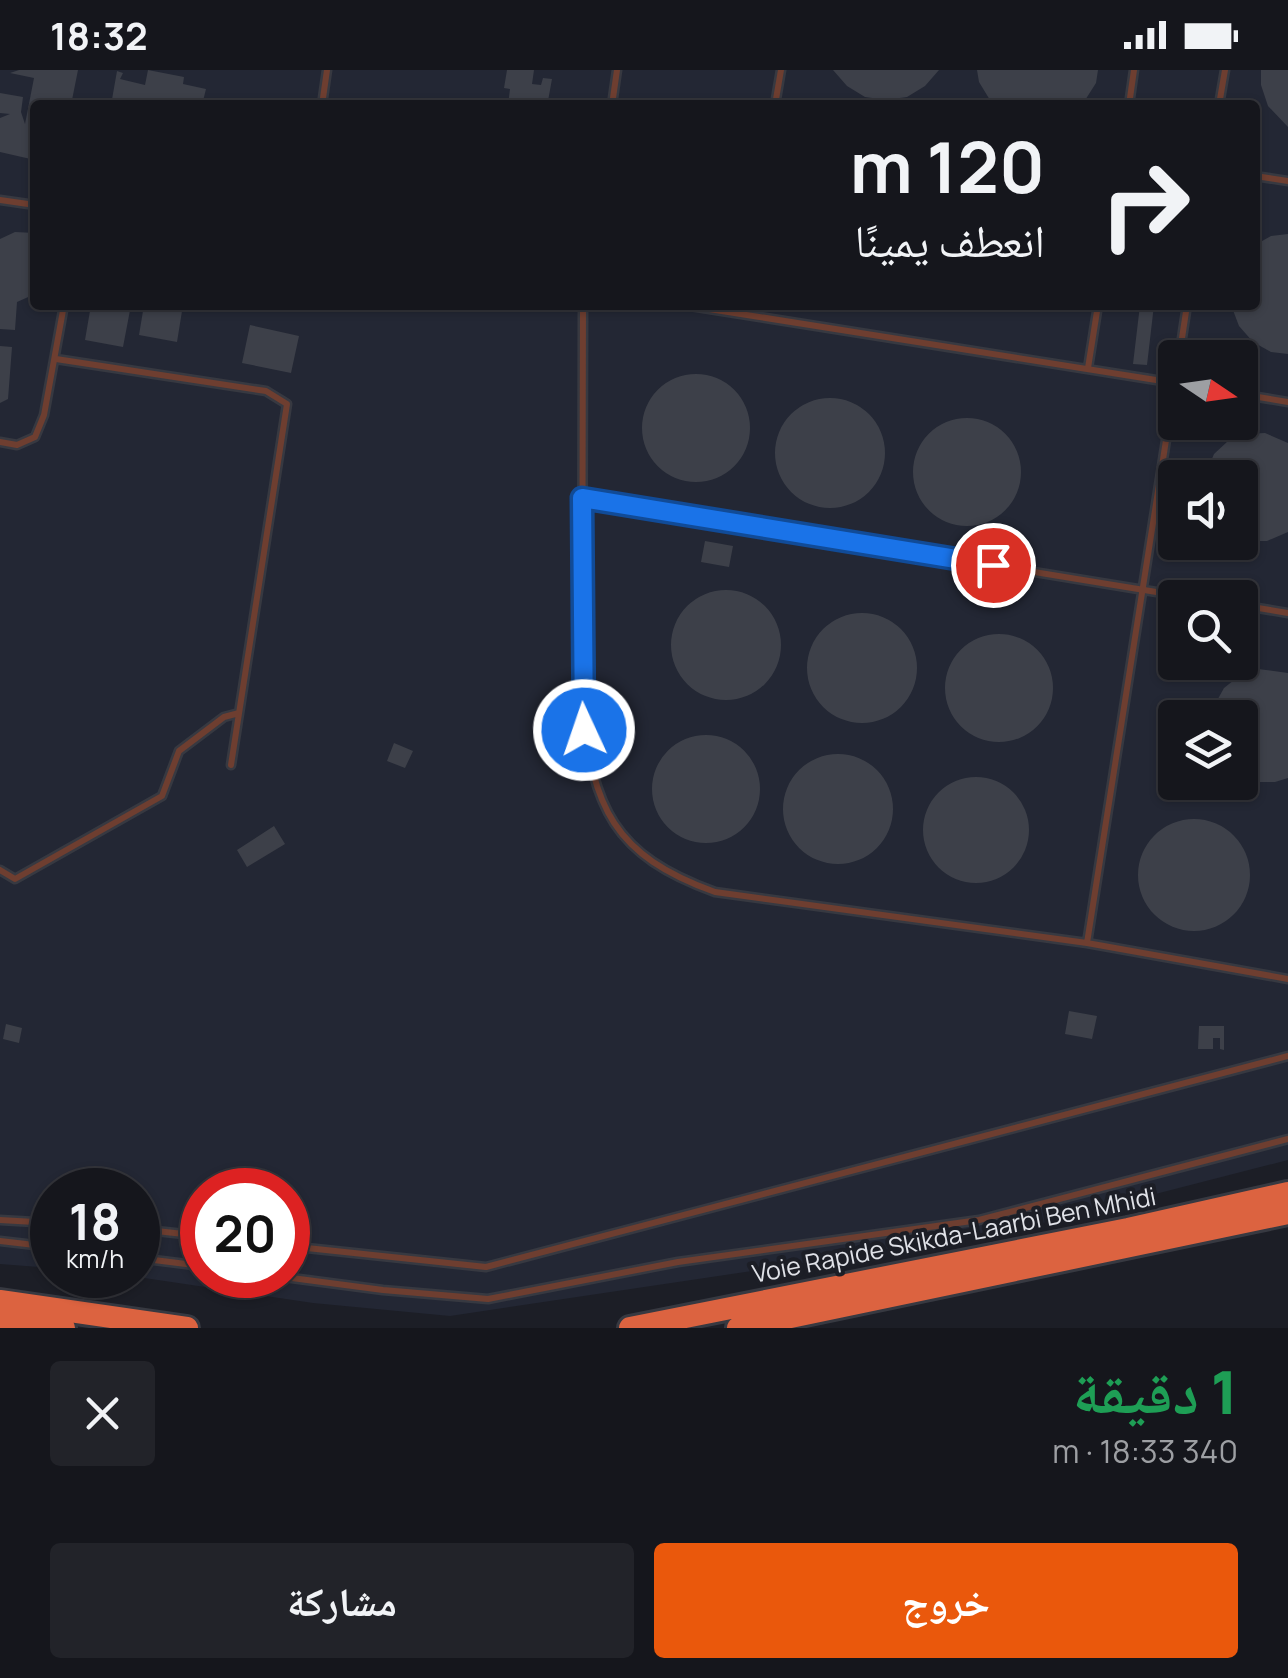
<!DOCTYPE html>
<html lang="ar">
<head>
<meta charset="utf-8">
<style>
	:root { --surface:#15161c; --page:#222329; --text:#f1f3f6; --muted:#9d9fa3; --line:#34353b; --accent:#ea580c }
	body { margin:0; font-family:Manrope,"Noto Naskh Arabic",sans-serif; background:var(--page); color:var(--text); direction:rtl; height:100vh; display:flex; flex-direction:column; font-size:38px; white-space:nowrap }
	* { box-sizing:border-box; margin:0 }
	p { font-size:32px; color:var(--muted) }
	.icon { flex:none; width:55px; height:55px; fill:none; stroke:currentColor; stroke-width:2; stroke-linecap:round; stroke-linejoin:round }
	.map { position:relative; height:1258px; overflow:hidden; direction:ltr }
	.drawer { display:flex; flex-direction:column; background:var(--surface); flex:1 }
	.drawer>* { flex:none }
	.hud { position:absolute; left:30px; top:30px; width:1230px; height:210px; border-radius:10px; box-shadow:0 2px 8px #0004,0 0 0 2px var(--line); direction:rtl; background:#15161c; color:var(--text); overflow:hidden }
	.needle { width:65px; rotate:103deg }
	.controls { position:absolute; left:1158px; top:270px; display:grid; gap:20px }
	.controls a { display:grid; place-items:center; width:100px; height:100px; border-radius:10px; background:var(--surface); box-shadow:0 2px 8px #0004,0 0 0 2px var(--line); font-size:50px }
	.speed { position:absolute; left:30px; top:1098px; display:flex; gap:20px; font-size:50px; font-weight:700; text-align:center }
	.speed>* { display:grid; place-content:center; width:130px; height:130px; border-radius:50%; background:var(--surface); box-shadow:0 2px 8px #0004,0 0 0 2px var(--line); line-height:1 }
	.speed small { font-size:25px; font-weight:400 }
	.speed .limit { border:15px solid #d22; background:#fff; color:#111 }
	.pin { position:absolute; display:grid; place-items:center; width:85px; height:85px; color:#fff; margin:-42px; border:5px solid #fff; border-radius:50%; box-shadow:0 2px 10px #0007 }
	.me { position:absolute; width:110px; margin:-55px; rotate:357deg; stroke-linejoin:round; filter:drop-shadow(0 0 8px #0008) }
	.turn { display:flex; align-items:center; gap:35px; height:210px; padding:0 50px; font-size:45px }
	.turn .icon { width:130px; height:130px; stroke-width:2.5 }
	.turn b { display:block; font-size:70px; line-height:85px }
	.round { display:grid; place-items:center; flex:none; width:105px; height:105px; border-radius:10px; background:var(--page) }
	.overview { display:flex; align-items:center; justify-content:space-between; height:170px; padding:0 50px }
	h1 { font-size:60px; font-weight:800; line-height:75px; color:#1e9e55 }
	.button { display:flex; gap:20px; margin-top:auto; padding:20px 50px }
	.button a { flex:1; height:115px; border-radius:10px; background:var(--accent); color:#fff; font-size:40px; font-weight:800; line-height:115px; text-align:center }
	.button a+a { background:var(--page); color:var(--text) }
	.status { display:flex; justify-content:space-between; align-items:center; height:70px; padding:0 50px; background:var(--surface); direction:ltr }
	.status svg { height:28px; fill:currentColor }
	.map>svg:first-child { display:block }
	.built { fill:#232734; fill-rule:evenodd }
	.building { fill:#3d4049 }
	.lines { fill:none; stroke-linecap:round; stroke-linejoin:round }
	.lane-casing { stroke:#373941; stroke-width:11 }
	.highway-casing { stroke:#373941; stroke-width:28 }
	.lane { stroke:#6e3e30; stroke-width:6 }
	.highway { stroke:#dc6340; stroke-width:22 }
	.route-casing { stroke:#114b97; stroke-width:25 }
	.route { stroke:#1a73e8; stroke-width:18 }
	.labels { text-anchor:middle; stroke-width:8; stroke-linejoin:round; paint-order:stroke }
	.street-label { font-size:25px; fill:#e0e2e8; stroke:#1c1e26 }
</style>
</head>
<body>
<div class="status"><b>18:32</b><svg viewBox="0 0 49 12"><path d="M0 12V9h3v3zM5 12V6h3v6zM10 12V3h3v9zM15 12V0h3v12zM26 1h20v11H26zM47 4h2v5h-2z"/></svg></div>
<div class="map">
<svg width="1288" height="1258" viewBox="0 0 1288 1258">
	<rect width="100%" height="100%" fill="#1c1e26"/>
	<path class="built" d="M0,0H1288V1090L1039,1154L819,1191L450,1246L313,1233L124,1205H138V1120H52V1198L0,1194ZM35,35H1255V235H35ZM1175,288H1240V352H1175ZM1175,408H1240V472H1175ZM1175,528H1240V592H1175ZM1175,648H1240V712H1175ZM202,1120H288V1205H202Z"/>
	<path class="building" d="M19,0H78L71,35H35V90L0,82V48L10,44L0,43V23L23,27L21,42L25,54L34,8L10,3Z
		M148,0L184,7L183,14L206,19L202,35H111L117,1L123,3L120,9L145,15Z
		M507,0H534L532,14L541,15L543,8L552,9L548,31L541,30L540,35H508L510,19L504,18Z
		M833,0H939L925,16L907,27L886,30L865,27L847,16Z
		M977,0H1098L1096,13L1082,35H993L979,12Z
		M1261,0H1288V57L1268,36L1261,15Z
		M15,162L35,163V224L17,232L15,260L0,259V169Z
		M1288,164V284L1271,282L1253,272L1239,256L1231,235H1255V175L1271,166Z
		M91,235H131L123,277L85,270Z
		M144,235H183L177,272L139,265Z
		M1140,235H1154L1147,295L1133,294Z
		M250,255L299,266L291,303L242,293Z
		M0,276L12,277L8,329L0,333Z
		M642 358a54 54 0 1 1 108 0a54 54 0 1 1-108 0Z
		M775 383a55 55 0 1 1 110 0a55 55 0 1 1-110 0Z
		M913 402a54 54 0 1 1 108 0a54 54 0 1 1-108 0Z
		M1265,363L1288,373V462L1267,471H1248L1240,469V408H1204L1214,384L1228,371L1246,364Z
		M705,471L733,476L729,497L701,492Z
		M671 575a55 55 0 1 1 110 0a55 55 0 1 1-110 0Z
		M807 598a55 55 0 1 1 110 0a55 55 0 1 1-110 0Z
		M945 618a54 54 0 1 1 108 0a54 54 0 1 1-108 0Z
		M1258,599L1288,603V708L1275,712H1256L1240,706V648H1212L1214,636L1224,618L1239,606Z
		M652 719a54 54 0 1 1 108 0a54 54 0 1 1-108 0Z
		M394,673L413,681L405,698L387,691Z
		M783 739a55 55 0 1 1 110 0a55 55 0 1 1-110 0Z
		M923 760a53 53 0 1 1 106 0a53 53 0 1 1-106 0Z
		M1138 805a56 56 0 1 1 112 0a56 56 0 1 1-112 0Z
		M274,756L285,774L247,797L237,780Z
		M1069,941L1097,946L1092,969L1065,964Z
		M6,954L22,958L19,973L3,969Z
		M1199,956H1224V980L1220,979V968H1213V979H1198Z"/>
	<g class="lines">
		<defs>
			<path id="lane" d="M322,35L327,0
				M612,35L617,0
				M775,35L781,0
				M1129,35L1134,0
				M1219,35L1225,0
				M1255,106L1288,111
				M0,130L35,135
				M583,235L582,635C593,738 613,785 715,822L1087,873L1288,909
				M684,235L1175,313
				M1179,288L1187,235
				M56,289L266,321L287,334L231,695
				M1088,298L1098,235
				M1240,324L1288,332
				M0,372L17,375L35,367L44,345L64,235
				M582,428L1193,528
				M1240,535L1288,543
				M0,800L15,809L162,726L179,681L224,647L239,643
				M1087,873L1175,313
				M0,1150L52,1153
				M138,1159L202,1166
				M0,1171L52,1177
				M288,1176L486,1197L1288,986
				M138,1188L202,1196
				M269,1205L383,1220L488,1229L678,1192L979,1150L1288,1069"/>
			<path id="highway" d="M0,1231L187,1258
				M0,1250L64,1258
				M630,1258L1128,1159L1288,1123
				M738,1258L1288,1143"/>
		</defs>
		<use href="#lane" class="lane-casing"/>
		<use href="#highway" class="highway-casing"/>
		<use href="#lane" class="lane"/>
		<use href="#highway" class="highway"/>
	</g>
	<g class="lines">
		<defs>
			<path id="route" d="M584,660L582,428L993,495"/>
		</defs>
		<use href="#route" class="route-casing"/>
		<use href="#route" class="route"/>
	</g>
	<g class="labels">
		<g class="street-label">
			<text transform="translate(954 1165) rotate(-11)" y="9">Voie Rapide Skikda-Laarbi Ben Mhidi</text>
		</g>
	</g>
</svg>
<div class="controls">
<a><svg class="needle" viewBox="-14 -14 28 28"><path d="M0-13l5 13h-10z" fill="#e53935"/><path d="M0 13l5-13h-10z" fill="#9d9fa3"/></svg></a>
<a><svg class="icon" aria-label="sound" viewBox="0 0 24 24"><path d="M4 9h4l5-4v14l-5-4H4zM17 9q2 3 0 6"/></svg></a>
<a><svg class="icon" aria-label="search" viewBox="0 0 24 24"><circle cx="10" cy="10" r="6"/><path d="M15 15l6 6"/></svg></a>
<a><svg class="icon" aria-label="layers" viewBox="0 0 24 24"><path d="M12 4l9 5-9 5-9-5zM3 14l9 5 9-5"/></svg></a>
</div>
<div class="speed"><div>18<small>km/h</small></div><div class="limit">20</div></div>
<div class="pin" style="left:993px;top:495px;background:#d93025"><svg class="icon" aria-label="arrive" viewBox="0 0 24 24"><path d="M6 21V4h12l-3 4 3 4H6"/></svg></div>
<svg class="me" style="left:584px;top:660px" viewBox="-20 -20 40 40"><circle r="17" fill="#1a73e8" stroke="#fff" stroke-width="3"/><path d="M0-11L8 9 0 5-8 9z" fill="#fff"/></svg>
<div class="hud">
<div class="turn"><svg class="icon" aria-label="right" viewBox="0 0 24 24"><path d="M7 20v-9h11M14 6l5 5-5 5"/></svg><div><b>120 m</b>انعطف يمينًا</div></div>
</div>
</div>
<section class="drawer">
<div class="overview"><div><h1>1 دقيقة</h1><p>340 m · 18:33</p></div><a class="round"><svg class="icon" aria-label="close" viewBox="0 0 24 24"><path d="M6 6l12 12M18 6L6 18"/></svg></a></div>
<div class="button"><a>خروج</a><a>مشاركة</a></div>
</section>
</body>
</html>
